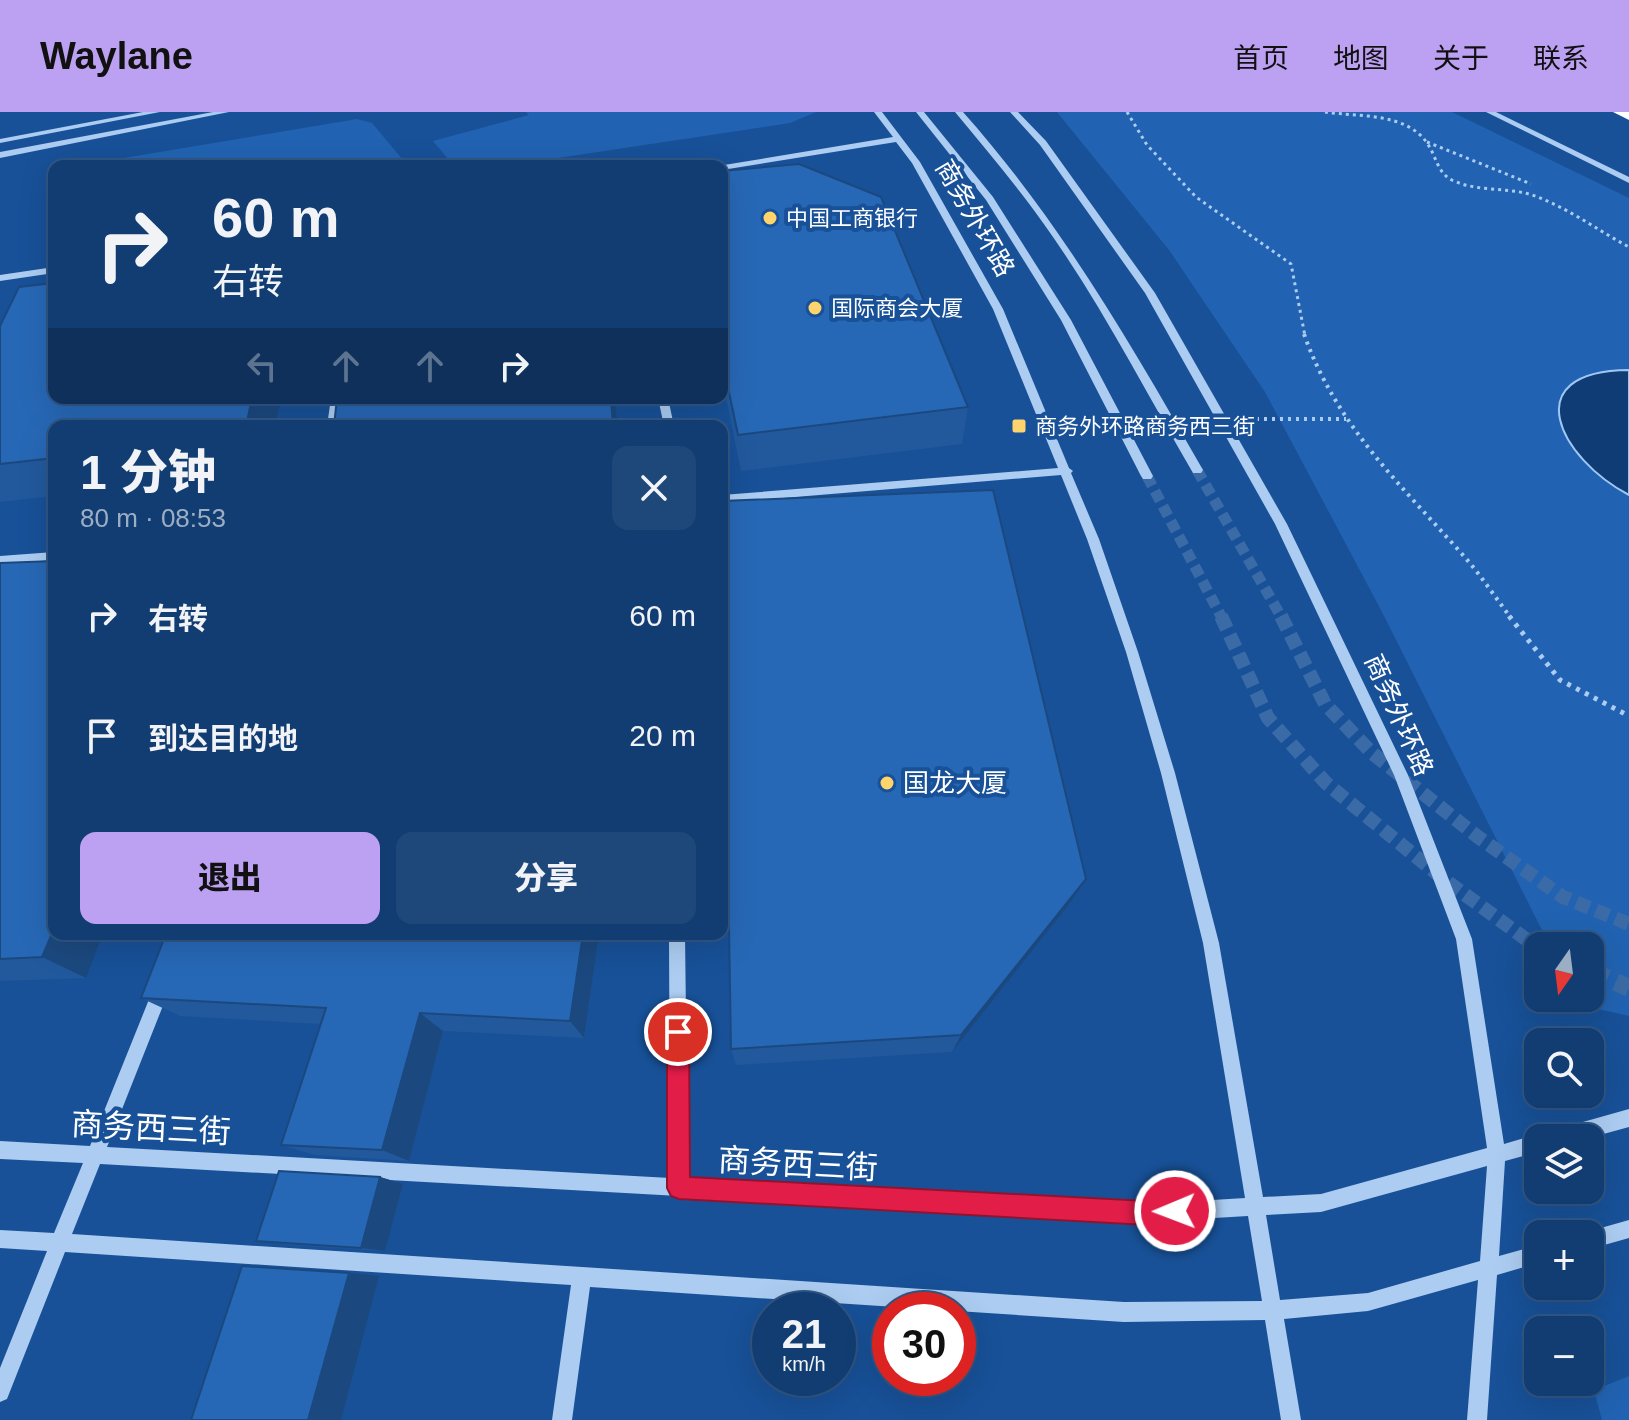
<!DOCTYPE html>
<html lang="zh">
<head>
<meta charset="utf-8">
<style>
	:root { --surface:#123d72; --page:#1f487a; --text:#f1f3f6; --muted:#9caec4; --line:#315684; --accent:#bca0f2 }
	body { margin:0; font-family:Helvetica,"Noto Sans SC",sans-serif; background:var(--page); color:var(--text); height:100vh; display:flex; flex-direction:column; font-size:30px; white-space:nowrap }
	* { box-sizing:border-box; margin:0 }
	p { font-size:26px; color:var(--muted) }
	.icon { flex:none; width:44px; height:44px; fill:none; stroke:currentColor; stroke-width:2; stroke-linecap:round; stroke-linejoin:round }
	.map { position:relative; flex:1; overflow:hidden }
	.sheet { position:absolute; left:48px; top:308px; width:680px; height:520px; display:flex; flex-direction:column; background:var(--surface); border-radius:16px; box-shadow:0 8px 32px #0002,0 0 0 2px var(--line) }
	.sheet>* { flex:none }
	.top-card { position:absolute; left:48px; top:48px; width:680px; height:244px; border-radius:16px; box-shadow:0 8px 32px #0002,0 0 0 2px var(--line); background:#123d72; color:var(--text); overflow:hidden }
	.needle { width:52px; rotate:194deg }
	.fabs { position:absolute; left:1524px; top:820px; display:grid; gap:16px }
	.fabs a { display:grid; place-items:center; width:80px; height:80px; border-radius:16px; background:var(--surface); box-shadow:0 8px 32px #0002,0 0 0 2px var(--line); font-size:40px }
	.speed { position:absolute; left:752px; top:1180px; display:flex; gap:16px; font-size:40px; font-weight:700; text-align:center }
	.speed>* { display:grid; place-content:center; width:104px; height:104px; border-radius:50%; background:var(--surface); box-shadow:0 8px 32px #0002,0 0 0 2px var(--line); line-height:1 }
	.speed small { font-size:20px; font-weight:400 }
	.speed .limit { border:12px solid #d22; background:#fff; color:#111 }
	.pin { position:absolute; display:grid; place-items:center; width:68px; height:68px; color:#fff; margin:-34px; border:4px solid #fff; border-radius:50%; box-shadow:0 2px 8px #0007 }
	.me { position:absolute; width:88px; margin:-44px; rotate:269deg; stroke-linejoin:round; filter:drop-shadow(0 0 6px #0008) }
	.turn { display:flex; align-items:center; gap:28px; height:168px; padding:0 32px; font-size:36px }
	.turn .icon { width:104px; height:104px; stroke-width:2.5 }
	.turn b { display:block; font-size:56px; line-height:68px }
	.lanes { display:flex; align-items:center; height:76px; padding:0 32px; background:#0003; justify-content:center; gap:40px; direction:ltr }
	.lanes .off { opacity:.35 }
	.round { display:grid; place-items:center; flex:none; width:84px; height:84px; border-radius:16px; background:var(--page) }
	.summary { display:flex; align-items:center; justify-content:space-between; height:136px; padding:0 32px }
	h1 { font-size:48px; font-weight:800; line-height:60px }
	.action { display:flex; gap:16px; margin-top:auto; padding:16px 32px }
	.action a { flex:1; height:92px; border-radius:16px; background:var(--accent); color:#111; font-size:32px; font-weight:800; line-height:92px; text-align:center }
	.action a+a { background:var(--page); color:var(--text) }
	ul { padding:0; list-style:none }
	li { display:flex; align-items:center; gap:24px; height:120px; padding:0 32px }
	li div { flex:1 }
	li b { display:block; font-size:30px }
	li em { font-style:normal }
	header { display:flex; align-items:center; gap:48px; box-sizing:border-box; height:112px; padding:0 40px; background:var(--accent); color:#111 }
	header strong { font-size:38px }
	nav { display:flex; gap:44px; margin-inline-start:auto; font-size:28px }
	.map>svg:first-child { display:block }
	.green { fill:#2163b2 }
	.water { fill:#103c76; stroke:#9fc7f3; stroke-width:2 }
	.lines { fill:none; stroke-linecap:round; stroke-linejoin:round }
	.minor-tunnel-far2 { stroke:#3b6ba7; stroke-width:11; stroke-dasharray:11 6; stroke-linecap:butt }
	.minor-tunnel-far1 { stroke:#3b6ba7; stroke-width:14; stroke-dasharray:14 7; stroke-linecap:butt }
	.minor-tunnel { stroke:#3b6ba7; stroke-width:18; stroke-dasharray:18 9; stroke-linecap:butt }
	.path-far2 { stroke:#acccf1; stroke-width:3; stroke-dasharray:3 4; stroke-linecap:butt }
	.path-far1 { stroke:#acccf1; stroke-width:4; stroke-dasharray:3 5; stroke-linecap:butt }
	.path { stroke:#acccf1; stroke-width:5; stroke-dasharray:4 6; stroke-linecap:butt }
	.minor { fill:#acccf1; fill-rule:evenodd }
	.highway { fill:#fff; fill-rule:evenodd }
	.wall { fill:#22599d }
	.shaded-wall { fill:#1b497f }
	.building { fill:#2768b6; stroke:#1b497f; stroke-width:2 }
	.route { fill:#e11d48; stroke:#92132f; stroke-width:2 }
	.poi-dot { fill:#ffd46c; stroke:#185198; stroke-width:3 }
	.labels { text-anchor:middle; stroke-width:8; stroke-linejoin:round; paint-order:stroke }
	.far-poi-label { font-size:22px; fill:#fff; stroke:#185198; text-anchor:start }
	.street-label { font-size:26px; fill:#fff; stroke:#185198 }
	.poi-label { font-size:26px; fill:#fff; stroke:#185198; text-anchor:start }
	.near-street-label { font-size:32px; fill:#fff; stroke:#185198 }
</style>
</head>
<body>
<header>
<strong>Waylane</strong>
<nav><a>首页</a><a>地图</a><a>关于</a><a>联系</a></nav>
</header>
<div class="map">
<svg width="1629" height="1308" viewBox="0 0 1629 1308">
	<rect width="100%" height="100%" fill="#185198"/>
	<path class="green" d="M526,0H816L790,11L504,54H454L433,29L529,3Z
		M1057,0H1452L1629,86V904L1594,896L1581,886H1590V834H1550L1381,498L1265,280L1169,138Z
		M357,7L372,11L408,54H76Z
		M1629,1264V1308H1602L1594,1278Z"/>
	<path class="water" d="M1629,258V383C1560,347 1514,259 1629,258Z"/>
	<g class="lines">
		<path class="minor-tunnel-far2" d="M1197,358L1282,506
			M1147,364L1222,506"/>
		<path class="minor-tunnel-far1" d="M1221,504L1268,606L1326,671L1441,765L1538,836
			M1281,504L1325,592L1372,641L1478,725L1563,785L1629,812
			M1590,859L1595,861"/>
		<path class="minor-tunnel" d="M1591,859L1629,876"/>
		<path class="path-far2" d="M1127,0L1147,33L1196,85L1291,152L1305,224
			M1325,0C1357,5 1406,0 1427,31C1437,45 1437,62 1454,69C1479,80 1507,75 1532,83C1567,95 1597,118 1629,135
			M1427,30L1531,72"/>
		<path class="path-far1" d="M1304,222C1336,313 1400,372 1462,442C1480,462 1495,485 1511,506
			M1256,307H1346"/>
		<path class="path" d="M1509,504L1560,568L1629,604"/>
		<path class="minor" d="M143,0H160L0,31V27Z
			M213,0H229L0,46V40Z
			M874,0H882L920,50L1003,197L1069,356L1073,359L1071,361L1099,427L1138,540L1175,661L1219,831L1263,1085L1321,1082L1487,1036L1456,827L1394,663L1275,412L1145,181L1040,33L1010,0H1018L1046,29L1155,181L1287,412L1408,663L1472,827L1504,1032L1538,1022L1545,1026H1538V1040L1505,1049L1499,1144L1538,1133V1151L1497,1163L1487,1308H1467L1478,1168L1368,1199L1284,1207L1301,1308H1281L1265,1208L1124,1210L590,1175L572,1308H552L571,1173L65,1140L7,1287L0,1290V1256L47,1139L0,1136V1118L54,1121L83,1051L0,1047V1029L90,1034L156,870L162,868L168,870L170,876L107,1035L670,1066L669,822H685L688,1067L1147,1092L1245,1086L1203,831L1161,661L1126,540L1087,427L1061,363L722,391V383L1058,356L993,197L912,51L896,30L722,58V54H718L893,25ZM100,1052L1147,1110L1248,1104L1262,1189L1124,1190L72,1122ZM1487,1054L1480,1149L1368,1181L1280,1188L1266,1103L1321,1100Z
			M916,0H924L993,85L1071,208L1153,364L1151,367H1143L1141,364L1061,208L986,88Z
			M955,0H963C1060,109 1131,232 1203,358L1201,361H1193C1147,282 1105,200 1053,125C1023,81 989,41 955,0Z
			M1486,0H1496L1629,65V71Z
			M54,155V161L0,169V163Z
			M331,286H341L337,314H327Z
			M658,286H668L674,314H664Z
			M54,440V448L0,452V444Z
			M1629,997V1015L1589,1026H1549L1552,1020L1558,1017Z
			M1629,1108V1126L1590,1137V1122L1583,1121Z"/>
		<path class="highway" d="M1613,0H1629V8Z"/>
	</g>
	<path class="wall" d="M722,59L968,295L962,332L741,359L722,266Z
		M0,214L281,286L275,314H54V384L0,390Z
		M0,451L54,822H103L86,866L0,869Z
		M1070,791L952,940L736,953L731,937Z
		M599,822L584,926L443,919L409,1049L315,1043L281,1033L321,912L180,904L141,886Z
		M380,1065L403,1072L385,1139L287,1133L256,1129Z"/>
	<path class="shaded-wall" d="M252,286H281L275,314H246Z
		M611,286H614L618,314H613Z
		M1086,767L1070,791L952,940L961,923Z
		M54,817V822H103L86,866L42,845Z
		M583,822H599L584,926L570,909Z
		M420,901L443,919L409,1049L382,1038Z
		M380,1065L403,1072L385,1139L361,1136Z
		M349,1161L379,1164L341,1308H308Z"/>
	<path class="building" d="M799,52L881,85L968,295L738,323L722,247V59Z
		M54,171V286H252L246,314H54V346L0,352V214L19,175Z
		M337,286H611L613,314H334Z
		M993,378L1086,767L961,923L731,937L722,389Z
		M54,449V817L42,845L0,847V451Z
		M166,822H583L570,909L420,901L382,1038L281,1033L326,896L141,886Z
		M279,1059L380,1065L361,1136L256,1129Z
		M242,1154L349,1161L308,1308H191Z"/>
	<path class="route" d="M678,909L685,912L689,920L690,1065L1147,1089L1175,1087L1183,1091L1186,1099L1183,1108L1147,1113L679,1087L671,1084L667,1076V920L670,912Z"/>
	<g class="poi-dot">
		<circle cx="770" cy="106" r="8"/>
		<circle cx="815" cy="196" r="8"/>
		<rect x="1011" y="306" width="16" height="16" rx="4"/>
		<circle cx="887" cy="671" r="8"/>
	</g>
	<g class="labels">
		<g class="far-poi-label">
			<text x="786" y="114">中国工商银行</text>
			<text x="831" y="204">国际商会大厦</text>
			<text x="1035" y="322">商务外环路商务西三街</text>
		</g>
		<g class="street-label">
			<text transform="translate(975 106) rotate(60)" y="9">商务外环路</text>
			<text transform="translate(1399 603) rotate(66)" y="9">商务外环路</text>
		</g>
		<g class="poi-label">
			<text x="903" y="680">国龙大厦</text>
		</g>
		<g class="near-street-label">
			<text transform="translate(151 1016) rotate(3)" y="11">商务西三街</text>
			<text transform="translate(798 1052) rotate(3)" y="11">商务西三街</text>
		</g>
	</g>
</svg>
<div class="fabs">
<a><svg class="needle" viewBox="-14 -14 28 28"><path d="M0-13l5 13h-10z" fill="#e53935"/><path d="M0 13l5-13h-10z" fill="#9caec4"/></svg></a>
<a><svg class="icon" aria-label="search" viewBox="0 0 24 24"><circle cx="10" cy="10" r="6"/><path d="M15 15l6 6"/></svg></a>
<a><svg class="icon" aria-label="layers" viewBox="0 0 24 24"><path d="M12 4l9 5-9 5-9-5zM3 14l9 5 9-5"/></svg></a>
<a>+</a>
<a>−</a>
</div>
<div class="speed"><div>21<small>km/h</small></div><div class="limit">30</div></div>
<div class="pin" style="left:678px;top:920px;background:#d93025"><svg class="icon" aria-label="arrive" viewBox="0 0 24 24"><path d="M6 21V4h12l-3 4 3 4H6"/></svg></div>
<svg class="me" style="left:1175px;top:1099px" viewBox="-20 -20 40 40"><circle r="17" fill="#e11d48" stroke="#fff" stroke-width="3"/><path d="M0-11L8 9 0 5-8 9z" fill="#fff"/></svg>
<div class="top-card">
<div class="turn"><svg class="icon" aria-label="right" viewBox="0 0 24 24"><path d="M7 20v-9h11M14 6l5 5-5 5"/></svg><div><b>60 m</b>右转</div></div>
<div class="lanes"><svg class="icon off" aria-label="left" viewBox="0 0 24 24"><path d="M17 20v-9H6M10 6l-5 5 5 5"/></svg><svg class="icon off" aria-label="ahead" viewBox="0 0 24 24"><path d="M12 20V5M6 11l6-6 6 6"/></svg><svg class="icon off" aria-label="ahead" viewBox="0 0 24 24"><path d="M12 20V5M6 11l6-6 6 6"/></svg><svg class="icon" aria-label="right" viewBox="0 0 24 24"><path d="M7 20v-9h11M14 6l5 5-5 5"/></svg></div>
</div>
<section class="sheet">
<div class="summary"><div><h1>1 分钟</h1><p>80 m · 08:53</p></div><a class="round"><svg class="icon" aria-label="close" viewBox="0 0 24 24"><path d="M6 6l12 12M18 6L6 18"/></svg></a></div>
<ul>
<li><svg class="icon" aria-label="right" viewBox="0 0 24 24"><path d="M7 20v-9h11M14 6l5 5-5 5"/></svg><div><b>右转</b></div><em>60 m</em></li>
<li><svg class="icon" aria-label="arrive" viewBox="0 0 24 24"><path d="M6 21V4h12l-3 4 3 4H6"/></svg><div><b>到达目的地</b></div><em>20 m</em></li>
</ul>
<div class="action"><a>退出</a><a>分享</a></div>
</section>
</div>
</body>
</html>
